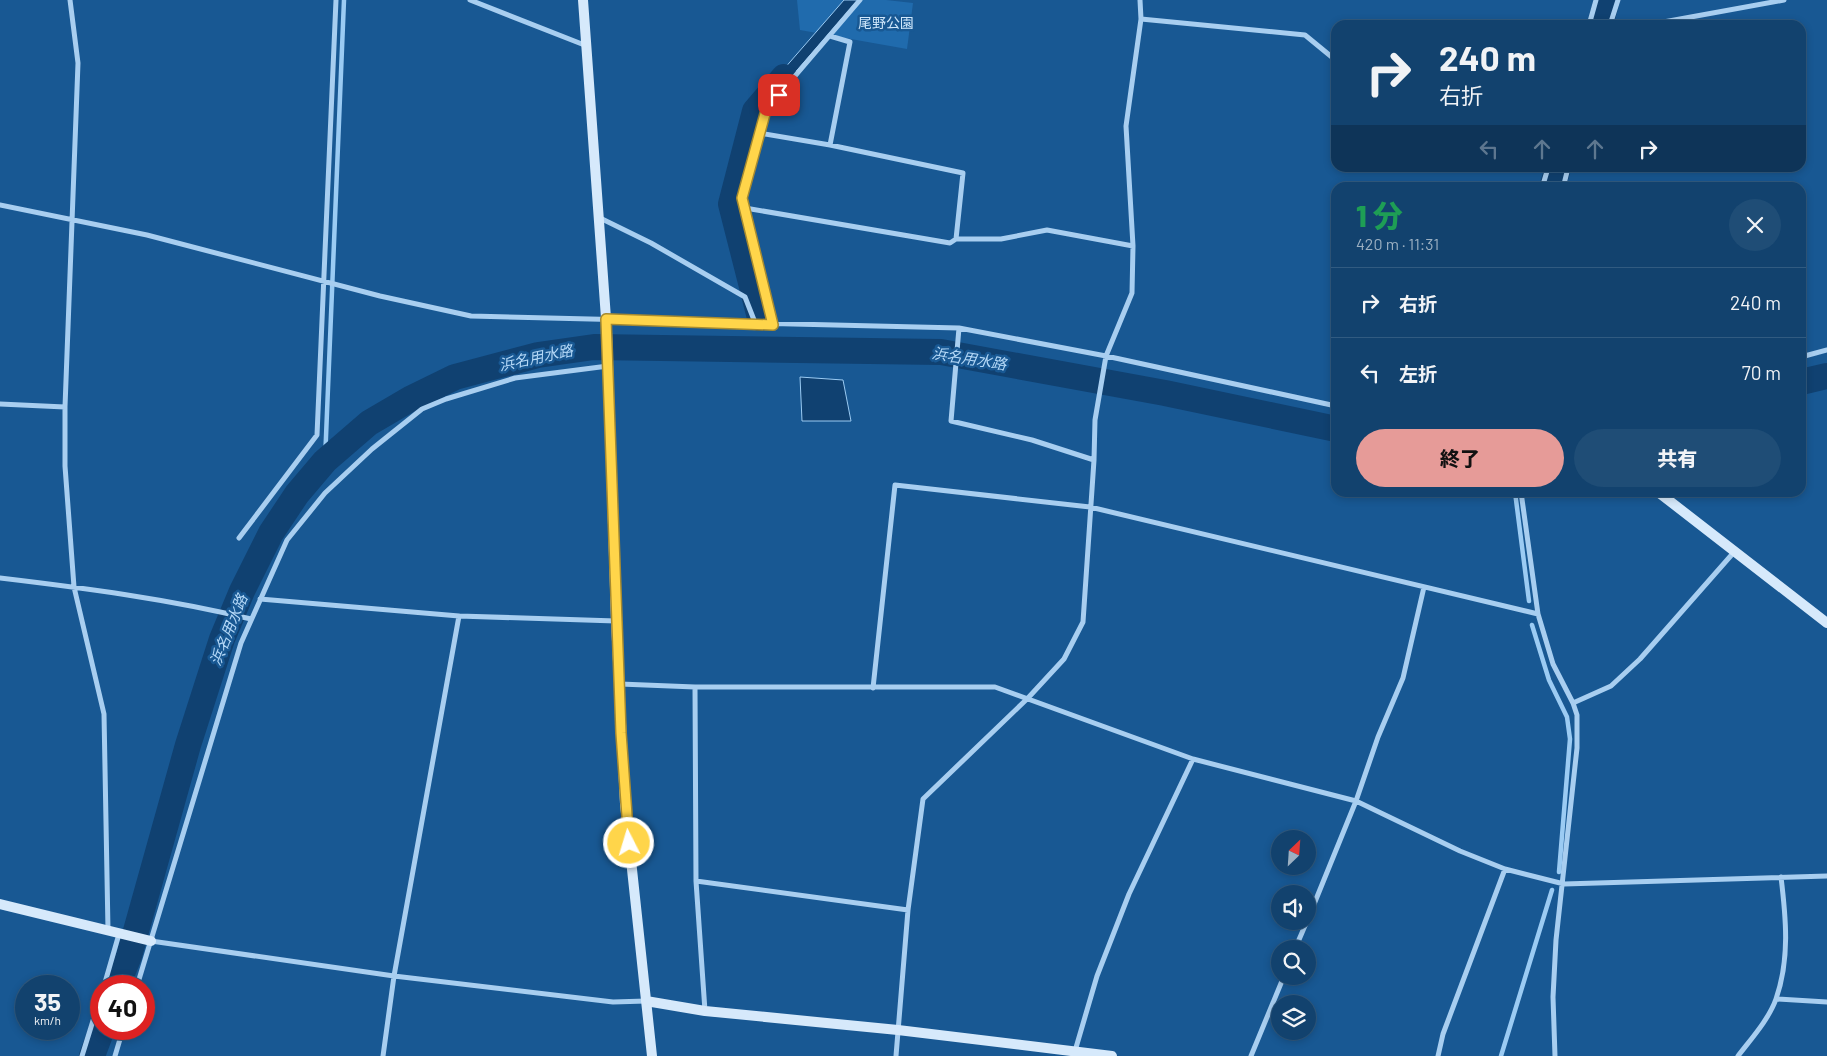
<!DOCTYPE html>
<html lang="ja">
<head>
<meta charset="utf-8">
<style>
	:root { --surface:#12426e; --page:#1f4d76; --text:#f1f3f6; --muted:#9cb0c2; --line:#315b81; --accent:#e69b98 }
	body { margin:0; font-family:Barlow,"Noto Sans JP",sans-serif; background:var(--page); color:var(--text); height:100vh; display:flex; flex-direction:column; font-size:19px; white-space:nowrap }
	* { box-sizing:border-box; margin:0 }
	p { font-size:16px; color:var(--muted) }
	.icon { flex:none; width:28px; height:28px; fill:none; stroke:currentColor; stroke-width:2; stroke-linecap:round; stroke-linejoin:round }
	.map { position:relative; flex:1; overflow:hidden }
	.details { position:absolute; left:1331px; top:182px; width:475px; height:315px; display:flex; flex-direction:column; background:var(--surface); border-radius:15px; box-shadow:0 2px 8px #0003,0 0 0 1px var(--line) }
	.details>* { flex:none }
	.top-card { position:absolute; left:1331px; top:20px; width:475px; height:152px; border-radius:15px; box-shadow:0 2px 8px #0003,0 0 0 1px var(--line); background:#12426e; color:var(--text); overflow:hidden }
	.needle { width:32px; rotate:25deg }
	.controls { position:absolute; left:1271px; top:830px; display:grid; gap:10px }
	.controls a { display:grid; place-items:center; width:45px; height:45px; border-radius:50%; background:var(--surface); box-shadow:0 2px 8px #0003,0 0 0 1px var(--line); font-size:25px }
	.speed { position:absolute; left:15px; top:975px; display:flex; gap:10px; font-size:25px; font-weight:700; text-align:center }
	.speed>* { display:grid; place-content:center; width:65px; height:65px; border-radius:50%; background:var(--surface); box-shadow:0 2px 8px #0003,0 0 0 1px var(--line); line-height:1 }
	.speed small { font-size:12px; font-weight:400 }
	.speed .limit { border:8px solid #d22; background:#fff; color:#111 }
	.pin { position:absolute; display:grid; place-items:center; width:42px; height:42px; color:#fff; margin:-21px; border-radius:10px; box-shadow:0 2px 8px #0006 }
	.me { position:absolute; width:55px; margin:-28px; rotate:355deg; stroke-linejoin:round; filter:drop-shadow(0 0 4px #0008) }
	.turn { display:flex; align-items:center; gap:18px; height:105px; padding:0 25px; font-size:22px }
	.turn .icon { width:65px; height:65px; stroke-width:2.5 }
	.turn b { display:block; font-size:35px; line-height:42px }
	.lanes { display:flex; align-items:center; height:48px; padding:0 25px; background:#0003; justify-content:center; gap:25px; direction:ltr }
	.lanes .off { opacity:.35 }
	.round { display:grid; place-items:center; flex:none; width:52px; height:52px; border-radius:26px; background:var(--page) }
	.overview { display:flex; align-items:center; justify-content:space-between; height:85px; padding:0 25px }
	h1 { font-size:30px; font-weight:800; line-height:38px; color:#1e9e55 }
	.action { display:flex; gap:10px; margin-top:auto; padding:10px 25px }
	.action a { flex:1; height:58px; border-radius:30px; background:var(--accent); color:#111; font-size:20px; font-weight:800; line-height:58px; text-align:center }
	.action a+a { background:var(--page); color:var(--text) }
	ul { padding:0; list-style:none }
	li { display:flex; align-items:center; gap:15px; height:70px; padding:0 25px; border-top:1px solid var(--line) }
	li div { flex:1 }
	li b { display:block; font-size:19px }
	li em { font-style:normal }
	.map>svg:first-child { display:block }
	.green { fill:#206bad }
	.water { fill:#104171; stroke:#9bcbf3 }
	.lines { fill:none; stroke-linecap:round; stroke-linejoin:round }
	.stream { stroke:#9bcbf3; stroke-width:4.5 }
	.river { stroke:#104171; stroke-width:26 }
	.street { stroke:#a8cef0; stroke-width:5 }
	.secondary { stroke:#d6e9fb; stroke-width:10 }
	.route-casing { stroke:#a68a30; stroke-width:12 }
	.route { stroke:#ffd54a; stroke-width:9 }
	.labels { text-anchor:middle; stroke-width:5; stroke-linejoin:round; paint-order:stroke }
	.park-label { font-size:14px; fill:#cfe7fb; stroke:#185893 }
	.water-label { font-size:15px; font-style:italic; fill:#b4d8f7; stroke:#185893 }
</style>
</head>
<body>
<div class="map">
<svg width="1827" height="1056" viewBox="0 0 1827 1056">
	<rect width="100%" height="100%" fill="#185893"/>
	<path class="green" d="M797,0H886L913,3L907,49L800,30Z"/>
	<path class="water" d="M844,0H858L765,107L756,101Z
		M800,377L843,380L851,421H802Z"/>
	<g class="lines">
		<path class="stream" d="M325,461L344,0
			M1515,492L1529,601
			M1532,625L1549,680L1567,717L1570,739L1559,872
			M1501,1056L1552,890"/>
		<path class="river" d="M1600,25L1607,0
			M1552,188L1558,168
			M760,318L731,204L755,111L784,77
			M1801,382L1827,376
			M117,986L129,956L188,745L222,639L242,591L271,533L297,494L325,461L369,423L410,399L455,377L538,355L594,347L941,352L1165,393L1336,429
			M92,1056L102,1029"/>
		<path class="street" d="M70,0L78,63L65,407V466L74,587L104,714L108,930
			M470,0L587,46
			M1141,19L1305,35L1333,58H1336
			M1589,25L1596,0
			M1610,25L1618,0
			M1647,25L1784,0
			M830,36L850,42L830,145
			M1542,188L1548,168
			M1563,188L1568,168
			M0,205L147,235L380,296L471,316L959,328L1106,356L1336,406
			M745,208L950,243L956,239L963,173L830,145L759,133
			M600,218L651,243L745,297L756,325
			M956,239H1001L1047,230L1133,246
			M773,325L742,199L759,133L766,110L860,0
			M959,328L951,421L1032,440L1094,460
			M1801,357L1827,350
			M0,404L65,407
			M1521,492L1538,614L1553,664L1573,703L1577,715V748L1556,940L1553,997L1555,1056
			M239,538L317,435L336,0
			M0,578C84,588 168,599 251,619
			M260,599L459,616L616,621
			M620,684L695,687H995L1193,759L1356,801L1460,851L1505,869L1564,884L1827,876
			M695,687L696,881L705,1011
			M873,688L895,485L1090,507L1538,614
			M1573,703L1611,686L1640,659L1735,551
			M696,881L908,910
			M1308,919L1356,801L1378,737L1403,678L1424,587
			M151,941L394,976L613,1002L646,1001
			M1295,949L1307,921
			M104,986L119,934
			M137,986L241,643L287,540L325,493L372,449L422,409L446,399L515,378L608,366
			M1776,999L1827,1002
			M1075,1051L1097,976L1129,894L1193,759
			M82,1056L101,995
			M115,1056L123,1029
			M383,1056L394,976L459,616
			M896,1056L908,910L923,799L1028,698L1064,659L1083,622L1094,460L1095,420L1106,356L1132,293L1133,246L1126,126L1141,19L1140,0
			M1251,1056L1284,976
			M1438,1056L1443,1034L1505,869
			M1738,1056C1751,1039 1769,1019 1776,999C1790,959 1786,918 1781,877"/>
		<path class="secondary" d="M583,0L607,332L616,621L625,804L652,1056
			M1658,492L1827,623
			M0,904L151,941
			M646,1001L705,1011L898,1030L1112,1056"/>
	</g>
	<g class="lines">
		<defs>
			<path id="route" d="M629,843L621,733L606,319L773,325L742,198L766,110L779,95"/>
		</defs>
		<use href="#route" class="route-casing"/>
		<use href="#route" class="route"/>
	</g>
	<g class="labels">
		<g class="park-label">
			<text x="886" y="28">尾野公園</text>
		</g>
		<g class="water-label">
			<text transform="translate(536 358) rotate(-12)" y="5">浜名用水路</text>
			<text transform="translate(969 359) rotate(9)" y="5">浜名用水路</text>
			<text transform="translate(229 630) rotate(-68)" y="5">浜名用水路</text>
		</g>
	</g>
</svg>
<div class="controls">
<a><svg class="needle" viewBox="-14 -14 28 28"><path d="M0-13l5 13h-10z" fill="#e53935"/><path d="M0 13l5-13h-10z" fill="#9cb0c2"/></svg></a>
<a><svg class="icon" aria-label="sound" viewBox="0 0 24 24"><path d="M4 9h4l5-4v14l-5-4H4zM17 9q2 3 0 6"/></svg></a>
<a><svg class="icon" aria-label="search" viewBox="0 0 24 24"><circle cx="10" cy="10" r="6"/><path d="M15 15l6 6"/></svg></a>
<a><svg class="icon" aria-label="layers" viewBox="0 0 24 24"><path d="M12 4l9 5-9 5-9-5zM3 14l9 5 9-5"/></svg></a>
</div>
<div class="speed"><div>35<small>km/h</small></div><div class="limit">40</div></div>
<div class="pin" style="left:779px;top:95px;background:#d93025"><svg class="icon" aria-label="arrive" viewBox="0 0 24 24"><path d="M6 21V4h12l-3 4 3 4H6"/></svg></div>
<svg class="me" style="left:629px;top:843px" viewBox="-20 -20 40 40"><circle r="17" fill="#ffd54a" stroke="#fff" stroke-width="3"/><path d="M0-11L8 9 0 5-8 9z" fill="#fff"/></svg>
<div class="top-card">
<div class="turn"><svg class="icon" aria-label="right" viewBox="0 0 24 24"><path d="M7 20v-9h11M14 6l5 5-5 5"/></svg><div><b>240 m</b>右折</div></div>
<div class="lanes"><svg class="icon off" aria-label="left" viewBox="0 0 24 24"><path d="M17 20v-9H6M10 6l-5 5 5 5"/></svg><svg class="icon off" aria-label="ahead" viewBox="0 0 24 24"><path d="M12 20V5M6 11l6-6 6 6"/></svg><svg class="icon off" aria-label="ahead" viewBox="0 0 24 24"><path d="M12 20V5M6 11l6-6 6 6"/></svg><svg class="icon" aria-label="right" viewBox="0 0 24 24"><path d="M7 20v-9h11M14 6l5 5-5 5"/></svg></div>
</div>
<section class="details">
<div class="overview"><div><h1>1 分</h1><p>420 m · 11:31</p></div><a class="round"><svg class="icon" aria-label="close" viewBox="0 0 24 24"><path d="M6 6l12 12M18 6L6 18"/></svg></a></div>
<ul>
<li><svg class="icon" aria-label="right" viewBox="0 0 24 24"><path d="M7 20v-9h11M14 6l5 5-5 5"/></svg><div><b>右折</b></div><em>240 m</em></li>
<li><svg class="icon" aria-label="left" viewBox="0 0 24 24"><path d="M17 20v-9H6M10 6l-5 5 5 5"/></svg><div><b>左折</b></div><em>70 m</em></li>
</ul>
<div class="action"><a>終了</a><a>共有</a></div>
</section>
</div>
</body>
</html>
